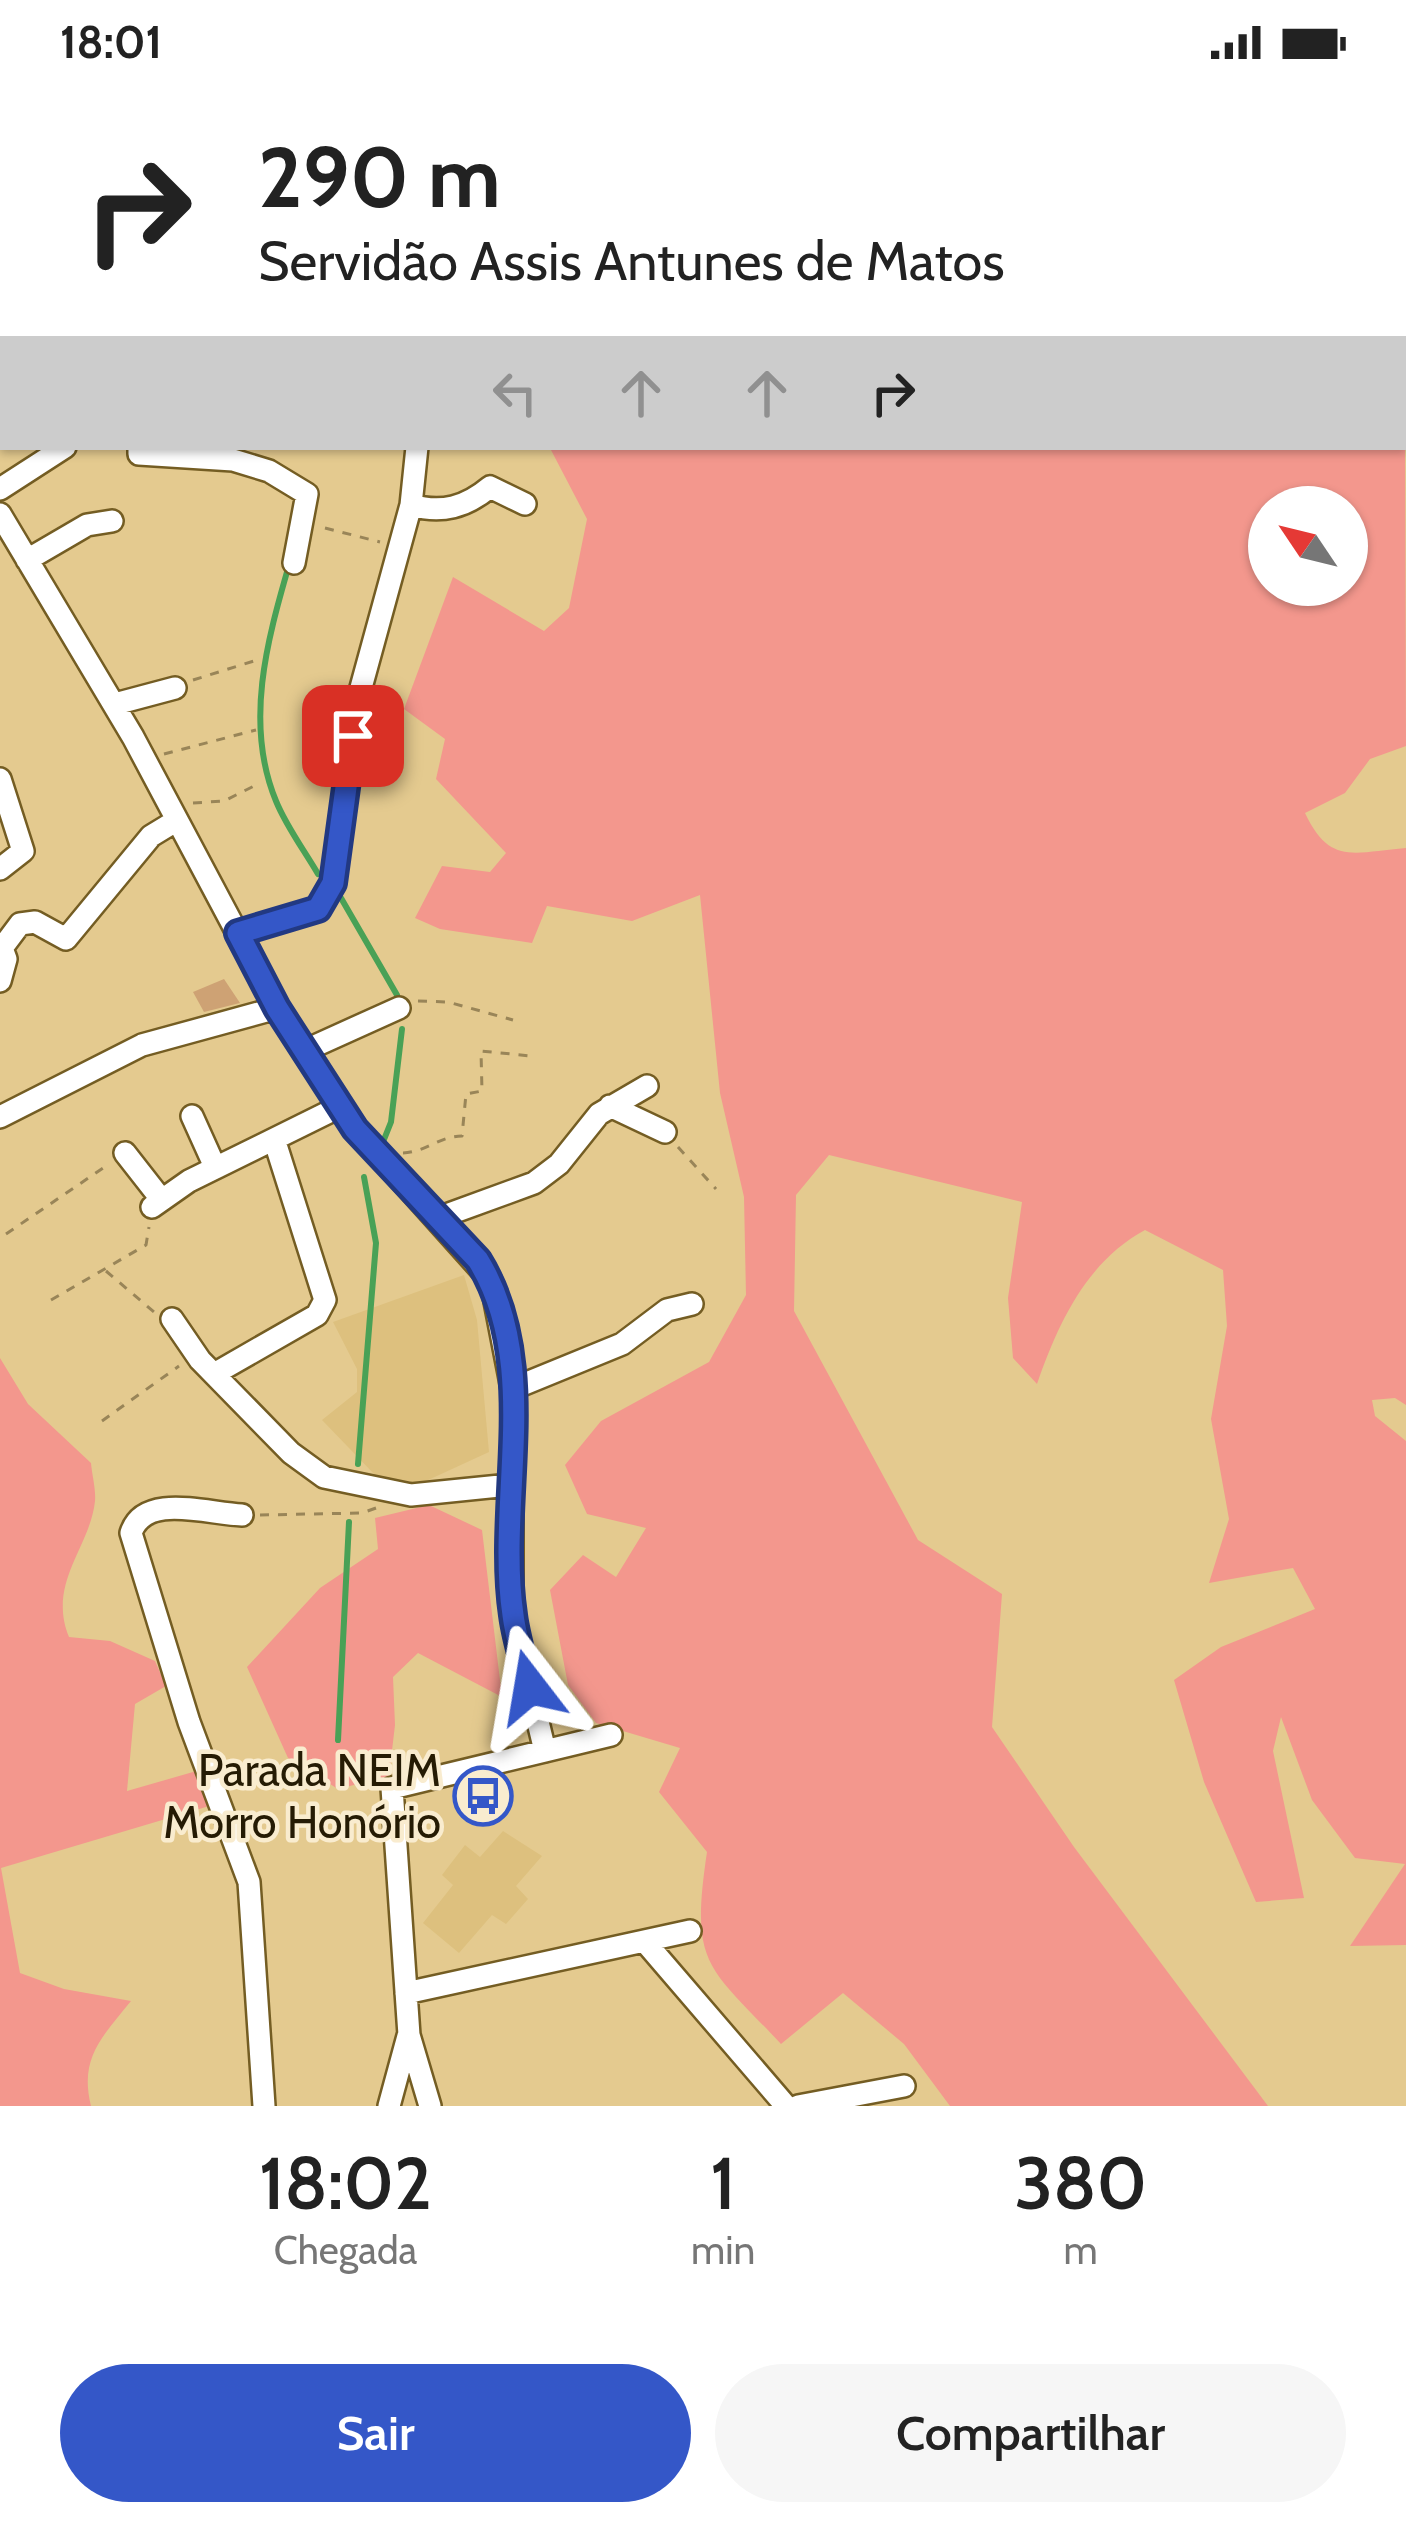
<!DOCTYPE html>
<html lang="pt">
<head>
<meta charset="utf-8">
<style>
	:root { --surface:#fff; --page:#f6f6f6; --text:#222; --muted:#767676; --accent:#3457c8 }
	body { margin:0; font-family:Cabin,sans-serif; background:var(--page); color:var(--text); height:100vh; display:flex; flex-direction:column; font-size:45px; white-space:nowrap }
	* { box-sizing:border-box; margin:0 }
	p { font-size:39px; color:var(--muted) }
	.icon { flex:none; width:66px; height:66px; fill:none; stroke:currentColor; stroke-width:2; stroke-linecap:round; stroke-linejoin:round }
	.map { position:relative; height:2022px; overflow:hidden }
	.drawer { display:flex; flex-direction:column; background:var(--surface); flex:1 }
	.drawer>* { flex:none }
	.top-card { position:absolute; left:0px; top:0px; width:1407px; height:366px; box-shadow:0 3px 9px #0004; background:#fff; color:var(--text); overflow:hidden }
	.needle { width:78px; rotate:305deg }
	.fabs { position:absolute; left:1248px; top:402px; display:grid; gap:24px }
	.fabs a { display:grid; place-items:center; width:120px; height:120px; border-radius:50%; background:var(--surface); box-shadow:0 3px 9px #0004; font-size:60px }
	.pin { position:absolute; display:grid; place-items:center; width:102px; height:102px; color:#fff; margin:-51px; border-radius:24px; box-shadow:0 6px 18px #0006 }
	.me { position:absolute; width:132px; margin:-66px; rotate:346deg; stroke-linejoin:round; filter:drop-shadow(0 0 9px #0008) }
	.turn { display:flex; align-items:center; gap:42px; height:252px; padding:0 60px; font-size:54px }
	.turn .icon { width:156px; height:156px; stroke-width:2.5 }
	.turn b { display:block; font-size:84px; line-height:102px }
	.lanes { display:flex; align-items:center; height:114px; padding:0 60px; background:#0003; justify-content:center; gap:60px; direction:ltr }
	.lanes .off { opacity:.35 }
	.eta { display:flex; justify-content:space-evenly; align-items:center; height:204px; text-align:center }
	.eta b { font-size:72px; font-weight:600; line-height:84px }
	.action { display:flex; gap:24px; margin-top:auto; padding:24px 60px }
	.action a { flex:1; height:138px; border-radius:72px; background:var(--accent); color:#fff; font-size:48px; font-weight:600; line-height:138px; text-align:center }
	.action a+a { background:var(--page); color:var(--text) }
	.status { display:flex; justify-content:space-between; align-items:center; height:84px; padding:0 60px; background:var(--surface); direction:ltr }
	.status svg { height:33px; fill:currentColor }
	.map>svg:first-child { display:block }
	.built { fill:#ddc07e }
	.green { fill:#f3978d; fill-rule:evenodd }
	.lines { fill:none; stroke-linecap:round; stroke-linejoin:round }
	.stream { stroke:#49a156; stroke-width:6 }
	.building { fill:#cea274 }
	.minor-casing { stroke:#745d23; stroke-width:26 }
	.path { stroke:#998558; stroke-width:3; stroke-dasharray:9 9; stroke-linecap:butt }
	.minor { stroke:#fff; stroke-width:21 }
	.route-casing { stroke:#223982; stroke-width:30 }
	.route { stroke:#3457c8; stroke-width:21 }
	.labels { text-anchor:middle; stroke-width:9; stroke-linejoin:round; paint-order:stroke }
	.poi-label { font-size:45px; fill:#251b04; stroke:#f9eccf; text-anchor:end }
</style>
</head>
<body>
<div class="status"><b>18:01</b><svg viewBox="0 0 49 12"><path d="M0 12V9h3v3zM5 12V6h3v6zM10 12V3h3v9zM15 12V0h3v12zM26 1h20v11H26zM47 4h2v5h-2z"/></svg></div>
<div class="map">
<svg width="1406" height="2022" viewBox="0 0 1406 2022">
	<rect width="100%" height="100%" fill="#e4ca8f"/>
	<path class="built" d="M464,1191L477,1236L489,1368L413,1403L375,1391L322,1336L357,1308V1285L333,1238Z
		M503,1747L542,1772L516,1802L528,1815L506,1840L492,1831L459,1869L423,1839L453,1801L442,1791L465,1761L480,1773Z"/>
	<path class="green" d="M0,0H884L3,3V95Z
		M1404,65L1406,662L1370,675L1345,709L1305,729C1330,782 1354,768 1406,764V1321L1395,1314L1372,1316L1375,1332L1406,1357V1861L1350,1862L1405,1780L1355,1774L1312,1716L1281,1633L1273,1667L1304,1814L1256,1818L1204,1698L1174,1596L1221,1563L1315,1525L1293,1484L1209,1499L1229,1435L1211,1335L1227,1242L1223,1186L1145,1146C1086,1178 1058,1240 1037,1300L1013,1274L1008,1214L1022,1118L829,1071L796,1111L794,1227L918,1456L1002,1510L992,1643L1074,1763L1268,2022H950L904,1960L843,1909L781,1960C707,1881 690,1882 707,1768L659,1708L680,1664L596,1639L568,1601L550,1506L583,1471L616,1493L646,1444L587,1430L565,1381L601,1337L709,1278L746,1211L744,1113L720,1009L700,811L632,837L547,822L532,859L440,845L415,834L442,782L490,788L506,769L436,695L445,655L404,625L453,493L544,547L569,524L587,435L551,366L538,363H1404ZM1269,423H1347V501H1269Z
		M0,1274L28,1320L91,1379C92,1391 96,1405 95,1417C90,1464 47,1499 69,1553L110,1557L155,1577L166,1602L135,1620L127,1707L200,1686L216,1720L1,1784L20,1889L64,1905L131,1917C102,1953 79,1974 91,2022H0Z
		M429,1421L482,1446L502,1613L418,1569L393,1593L395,1641L389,1692L338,1705L288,1674L247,1583L320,1504L378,1465L375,1434Z"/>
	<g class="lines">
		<path class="stream" d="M0,10L3,15
			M289,481C267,557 244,640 276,717C286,742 304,766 318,790
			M341,814L397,911
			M383,1058L391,1038L402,945
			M358,1380L376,1159L364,1093
			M338,1656L349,1438"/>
	</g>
	<path class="building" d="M224,895L240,919L204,928L193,908Z"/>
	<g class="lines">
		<defs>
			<path id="minor" d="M139,363V370L233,376L269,387L307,410L294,479
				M0,405L65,363
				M411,421C442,430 466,423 490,403L525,420
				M0,430L133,653L277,924L355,1045L491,1197L512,1305V1530L545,1667
				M27,476L87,441L112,437
				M115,620L175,604
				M0,695L23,767L0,785
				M238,849L318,825L333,799L359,611L411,421L417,363
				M0,897L6,875L2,864L20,840L35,838L66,855L151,752L174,738
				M306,966L399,924
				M610,1022L665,1048
				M192,1032L215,1083
				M0,1033L142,961L277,924
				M125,1069L161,1115
				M152,1123L189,1097L341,1022
				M438,1134L534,1099L559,1080L599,1030L647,1002
				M172,1235L200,1276L291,1369L324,1393L411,1411L510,1401
				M214,1290L317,1231L325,1216L275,1058
				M512,1305L622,1260L667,1226L692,1220
				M242,1431C208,1430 144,1408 131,1449L189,1638L249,1798L264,2022
				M646,1859L786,2022
				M406,1909L690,1847
				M389,2022L408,1952
				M430,2022L409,1951L392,1704L611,1651
				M798,2022L904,2002"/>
		</defs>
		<use href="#minor" class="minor-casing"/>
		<path class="path" d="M325,444L380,458
			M193,596L257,576
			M164,670L256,646
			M193,719L224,717L260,699
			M418,917L448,918L513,936
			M678,1063L716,1105
			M403,1069C426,1068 440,1052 462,1052L466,1010L482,1007L481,967L531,972
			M6,1150L109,1080
			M106,1187L154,1228
			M51,1216L146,1161L149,1143
			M102,1337L179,1282
			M260,1431L362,1429L376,1424"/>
		<use href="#minor" class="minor"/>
	</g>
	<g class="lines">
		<defs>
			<path id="route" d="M353,652L333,799L318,825L238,849L277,924L355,1045L478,1176C543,1281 496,1416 513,1531C516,1555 524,1579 530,1603"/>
		</defs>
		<use href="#route" class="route-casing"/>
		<use href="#route" class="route"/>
	</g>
	<defs>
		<symbol id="bus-ring" viewBox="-11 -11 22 22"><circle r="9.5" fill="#f9eccf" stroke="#3457c8" stroke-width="1.5"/><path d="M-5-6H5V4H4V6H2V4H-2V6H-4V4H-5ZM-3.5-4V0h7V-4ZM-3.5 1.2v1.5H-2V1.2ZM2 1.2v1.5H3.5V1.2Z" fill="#3457c8"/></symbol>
	</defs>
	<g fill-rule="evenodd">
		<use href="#bus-ring" x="450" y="1679" width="66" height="66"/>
	</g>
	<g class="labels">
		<g class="poi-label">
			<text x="441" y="1702">Parada NEIM<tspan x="441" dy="52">Morro Honório</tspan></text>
		</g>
	</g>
</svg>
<div class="fabs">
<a><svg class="needle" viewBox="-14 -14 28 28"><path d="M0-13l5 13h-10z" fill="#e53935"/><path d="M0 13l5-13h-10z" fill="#767676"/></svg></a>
</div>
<div class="pin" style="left:353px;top:652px;background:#d93025"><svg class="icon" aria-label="arrive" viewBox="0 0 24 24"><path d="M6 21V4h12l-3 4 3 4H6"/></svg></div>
<svg class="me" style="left:530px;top:1603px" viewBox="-20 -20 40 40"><path d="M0-17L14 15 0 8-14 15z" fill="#3457c8" stroke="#fff" stroke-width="4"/></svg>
<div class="top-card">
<div class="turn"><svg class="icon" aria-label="right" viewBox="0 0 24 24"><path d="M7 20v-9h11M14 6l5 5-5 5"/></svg><div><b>290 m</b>Servidão Assis Antunes de Matos</div></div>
<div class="lanes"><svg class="icon off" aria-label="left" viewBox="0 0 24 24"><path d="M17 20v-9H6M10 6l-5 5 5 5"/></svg><svg class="icon off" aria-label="ahead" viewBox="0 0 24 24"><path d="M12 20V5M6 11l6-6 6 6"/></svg><svg class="icon off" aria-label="ahead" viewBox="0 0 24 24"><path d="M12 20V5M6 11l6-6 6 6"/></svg><svg class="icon" aria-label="right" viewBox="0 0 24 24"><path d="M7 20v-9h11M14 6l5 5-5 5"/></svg></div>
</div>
</div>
<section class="drawer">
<div class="eta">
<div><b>18:02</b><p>Chegada</p></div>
<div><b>1</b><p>min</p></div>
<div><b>380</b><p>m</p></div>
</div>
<div class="action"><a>Sair</a><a>Compartilhar</a></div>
</section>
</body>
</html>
